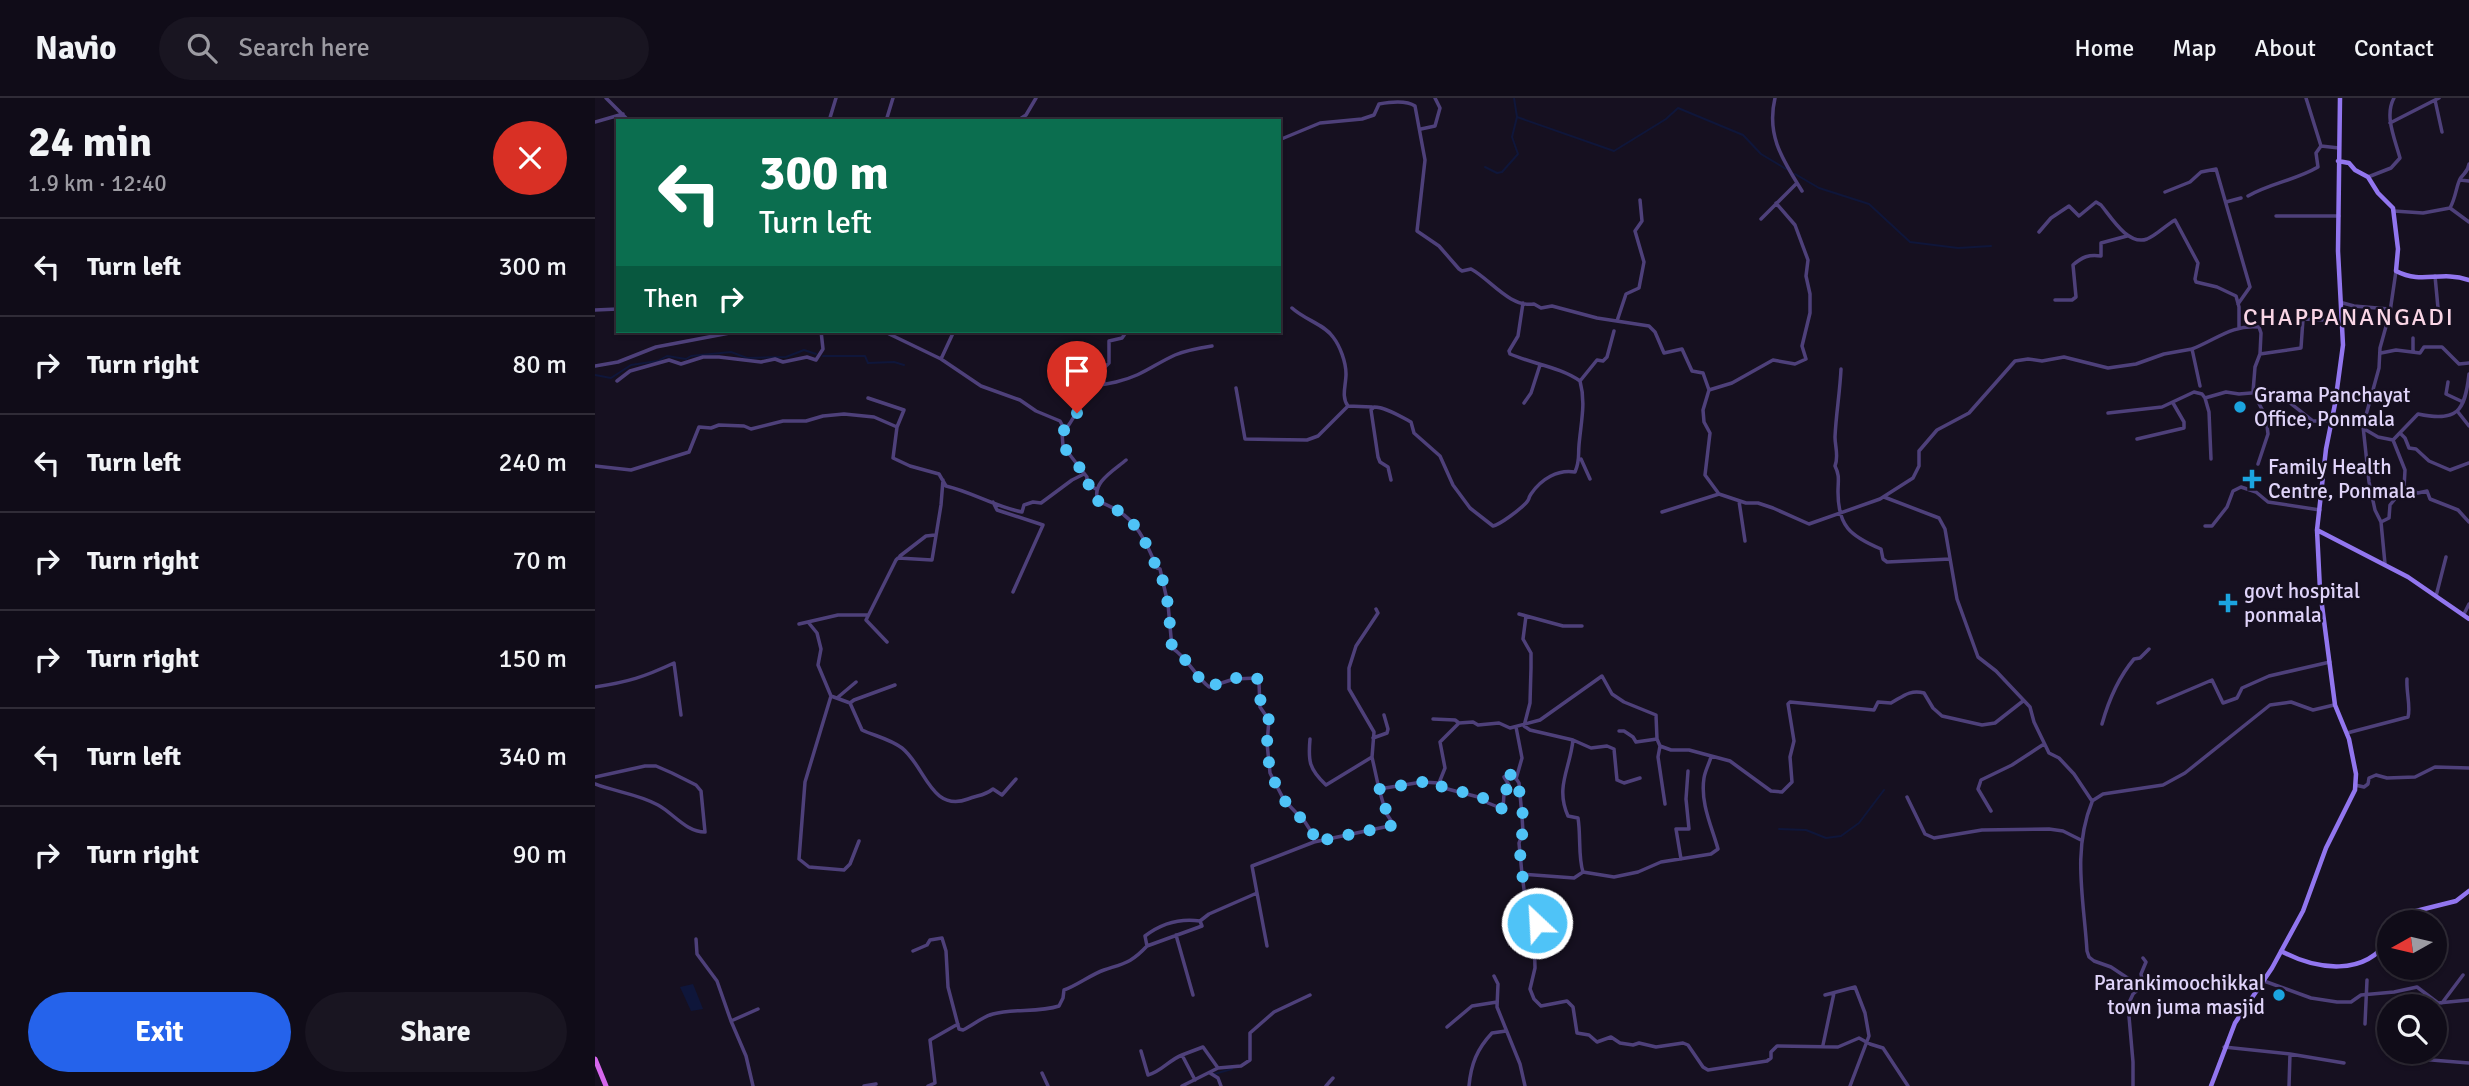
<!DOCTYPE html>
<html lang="en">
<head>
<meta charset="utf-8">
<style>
	:root { --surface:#100c18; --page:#191521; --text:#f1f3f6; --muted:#9c9ba2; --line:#302c37; --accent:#2563eb }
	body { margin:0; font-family:Signika,sans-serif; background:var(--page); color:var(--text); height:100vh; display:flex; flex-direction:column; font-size:26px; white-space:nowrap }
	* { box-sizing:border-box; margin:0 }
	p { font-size:23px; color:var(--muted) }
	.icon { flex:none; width:38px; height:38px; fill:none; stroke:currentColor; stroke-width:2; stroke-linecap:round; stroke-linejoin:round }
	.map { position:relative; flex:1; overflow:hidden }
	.sheet { display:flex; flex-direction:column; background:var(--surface); width:595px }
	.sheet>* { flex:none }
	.banner { position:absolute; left:21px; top:21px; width:665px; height:214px; border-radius:0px; box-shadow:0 2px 5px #0004,0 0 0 2px var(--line); background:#0b6e4f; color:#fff; overflow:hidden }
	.needle { width:46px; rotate:262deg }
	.tools { position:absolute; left:1782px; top:812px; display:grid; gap:14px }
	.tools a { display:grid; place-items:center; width:70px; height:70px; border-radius:50%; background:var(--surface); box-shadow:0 2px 5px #0004,0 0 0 2px var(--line); font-size:35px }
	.pin { position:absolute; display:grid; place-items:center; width:60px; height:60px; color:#fff; margin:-72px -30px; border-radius:50% 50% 50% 0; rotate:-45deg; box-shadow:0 0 7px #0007 }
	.pin .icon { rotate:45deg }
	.me { position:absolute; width:77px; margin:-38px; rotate:335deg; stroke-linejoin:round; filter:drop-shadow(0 0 5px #0008) }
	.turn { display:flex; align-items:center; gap:24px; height:147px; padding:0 28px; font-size:32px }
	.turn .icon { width:91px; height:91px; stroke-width:2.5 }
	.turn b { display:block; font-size:49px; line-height:60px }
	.then { display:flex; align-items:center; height:66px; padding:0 28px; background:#0003; gap:14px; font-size:26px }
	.round { display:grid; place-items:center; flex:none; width:74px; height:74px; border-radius:37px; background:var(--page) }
	.overview { display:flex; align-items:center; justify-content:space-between; height:119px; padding:0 28px }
	h1 { font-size:42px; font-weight:700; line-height:52px }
	.action { display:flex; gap:14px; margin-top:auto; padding:14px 28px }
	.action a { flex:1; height:80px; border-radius:42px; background:var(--accent); color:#fff; font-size:28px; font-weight:700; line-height:80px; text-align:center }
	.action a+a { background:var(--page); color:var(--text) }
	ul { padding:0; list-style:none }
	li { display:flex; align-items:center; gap:21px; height:98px; padding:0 28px; border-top:2px solid var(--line) }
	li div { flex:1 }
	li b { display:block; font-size:26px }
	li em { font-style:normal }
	header { display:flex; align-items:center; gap:42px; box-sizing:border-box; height:98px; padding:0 35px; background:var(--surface); border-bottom:2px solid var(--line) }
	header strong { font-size:33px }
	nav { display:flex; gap:38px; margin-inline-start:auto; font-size:24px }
	.search { width:490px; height:63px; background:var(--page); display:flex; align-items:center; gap:18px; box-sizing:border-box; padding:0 24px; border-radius:38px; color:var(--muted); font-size:26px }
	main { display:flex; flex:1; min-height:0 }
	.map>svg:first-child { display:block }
	.water { fill:#0f163a }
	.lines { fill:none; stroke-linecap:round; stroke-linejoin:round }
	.stream { stroke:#0f163a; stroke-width:2 }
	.street { stroke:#4e407a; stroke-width:3.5 }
	.secondary { stroke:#9276ef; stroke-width:4.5 }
	.primary { stroke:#d668ed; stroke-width:5 }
	.route { stroke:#4fc3f7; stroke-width:12; stroke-dasharray:0 21.6 }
	.poi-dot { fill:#1ba4df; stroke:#161020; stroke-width:2.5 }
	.labels { text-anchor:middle; stroke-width:5; stroke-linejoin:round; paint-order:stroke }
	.poi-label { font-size:21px; fill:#e0d4fa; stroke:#161020; text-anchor:start }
	.quarter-label { font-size:24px; letter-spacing:2px; fill:#fad6e6; stroke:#161020 }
</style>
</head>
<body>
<header>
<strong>Navio</strong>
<div class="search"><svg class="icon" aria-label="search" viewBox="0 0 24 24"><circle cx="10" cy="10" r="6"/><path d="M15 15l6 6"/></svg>Search here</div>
<nav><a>Home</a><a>Map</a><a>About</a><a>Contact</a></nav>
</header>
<main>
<section class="sheet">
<div class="overview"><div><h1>24 min</h1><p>1.9 km · 12:40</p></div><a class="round" style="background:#d93025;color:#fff"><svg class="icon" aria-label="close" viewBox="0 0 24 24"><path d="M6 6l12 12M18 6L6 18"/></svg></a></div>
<ul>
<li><svg class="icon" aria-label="left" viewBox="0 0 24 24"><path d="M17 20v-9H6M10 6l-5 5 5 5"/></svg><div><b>Turn left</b></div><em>300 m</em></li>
<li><svg class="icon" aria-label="right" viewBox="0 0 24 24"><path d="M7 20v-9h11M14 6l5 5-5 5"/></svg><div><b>Turn right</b></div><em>80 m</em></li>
<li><svg class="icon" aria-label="left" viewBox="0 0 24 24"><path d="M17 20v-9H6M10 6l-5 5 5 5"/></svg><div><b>Turn left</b></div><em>240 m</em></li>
<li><svg class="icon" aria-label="right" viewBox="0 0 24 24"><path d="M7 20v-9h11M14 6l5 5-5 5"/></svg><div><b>Turn right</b></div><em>70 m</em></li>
<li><svg class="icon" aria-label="right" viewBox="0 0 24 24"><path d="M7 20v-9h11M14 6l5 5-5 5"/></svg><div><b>Turn right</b></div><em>150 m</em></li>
<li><svg class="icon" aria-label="left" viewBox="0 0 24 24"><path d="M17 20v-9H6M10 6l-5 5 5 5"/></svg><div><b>Turn left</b></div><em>340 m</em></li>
<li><svg class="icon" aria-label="right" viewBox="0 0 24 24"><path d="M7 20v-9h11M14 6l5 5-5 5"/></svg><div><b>Turn right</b></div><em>90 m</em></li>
</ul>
<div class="action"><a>Exit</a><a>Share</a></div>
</section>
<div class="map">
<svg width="1874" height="988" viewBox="0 0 1874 988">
	<rect width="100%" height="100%" fill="#161020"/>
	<path class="water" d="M98,886L108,911L96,913L85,889Z"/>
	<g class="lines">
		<path class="stream" d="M922,19L1019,53L1071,21L1083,10L1148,37L1166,56L1191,71
			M890,69L902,75L907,74L923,56L917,39L922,19L919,0
			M1200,76L1224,90L1274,106L1315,144L1363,150L1396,148
			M228,258H270L273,265L299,264L309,267
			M0,277L16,280L36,267L63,263L72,258L91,261L96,258L136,254L152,260L191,259L209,252L221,256
			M1184,731L1211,732L1231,740L1246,738L1264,725L1289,692
			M619,976L637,971"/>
		<path class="street" d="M11,0L34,23
			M1180,0C1171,38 1188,62 1207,93
			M1711,0L1726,48L1744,50
			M1840,2L1847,34
			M784,6C795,4 811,2 820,8L830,62L822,133L844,148L864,171L867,173L876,171C895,181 915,210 939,206L946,210L957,208L1002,220L1054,228L1060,234L1069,255L1087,251L1097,273L1108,275L1114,292L1108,312L1109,324L1115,335L1110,377L1124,396L1151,405H1163L1178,410L1214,426L1285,401L1318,380L1324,368V353L1342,332L1374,315L1420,263L1433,261L1447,263L1469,259L1513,270L1541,266L1569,256L1597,251L1605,288
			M234,23L241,0
			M291,23L298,0
			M422,23L431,17L441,0
			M0,24L28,16
			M1795,25L1844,0
			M826,31L840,28L845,10L840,0
			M684,42L725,25L767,21L779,17L784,6
			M1773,79L1796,70L1805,60C1800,41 1789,18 1799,0
			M1865,82L1874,83
			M1570,94L1595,84L1606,74L1621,71L1655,189L1643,206
			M1653,98C1676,85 1701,82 1723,69L1721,55L1726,48
			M1631,104L1646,100
			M1855,110L1874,124
			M1799,113L1828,115L1855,110C1861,99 1861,89 1865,81C1869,75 1873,74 1874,66
			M1681,118H1744
			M1166,121L1202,85
			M1444,134L1456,120L1474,108L1484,118L1501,104L1506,107C1516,119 1533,148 1552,141C1562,137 1571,127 1580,122L1603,165L1600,181L1601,184L1622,189L1641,198L1644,209V230
			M1840,178L1843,210
			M1460,202H1477L1481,199L1478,167C1487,159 1494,156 1506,158V145L1532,138
			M1748,205L1759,208L1794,211
			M697,210C710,222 729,226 738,239C745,248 751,264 751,276C751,287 746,299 753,308L777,309
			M0,212L23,211
			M1022,223L1031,196L1044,190L1049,164L1040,133L1047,123L1045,102
			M201,233L202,235
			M288,233L346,261L386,288L425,302L441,313L465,323L470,332
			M1818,240V254
			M1597,251C1620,242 1638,226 1664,229L1666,235L1665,256
			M1786,255L1801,252L1825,255L1829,249H1847L1864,266L1874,265
			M346,261L359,233
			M0,268L23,264L61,249L145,233
			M1246,271C1245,294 1241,316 1240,339C1240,349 1244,358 1240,368C1245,378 1243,383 1243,394C1243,428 1255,438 1286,451L1288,461L1292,464L1355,461
			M22,283L35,273L74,262L86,266L108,259H124L166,264L180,261L188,264L212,259L221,262L228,251L226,233
			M985,283L1002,262L1008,263L1012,259L1019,233
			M509,284L507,272L514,265V243L527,240L532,233
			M1853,284L1851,296L1868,304
			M641,290L650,341L712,342L723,338L753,308
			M1114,292L1137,285L1178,262L1200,266L1211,261L1207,248L1215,215V196L1211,178L1213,162L1200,127L1181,105
			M273,300L309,312L302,329
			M1610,300L1631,294L1644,296L1680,293L1718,323H1737L1768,328L1774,384L1780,412L1786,424L1790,466
			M929,305L936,295L945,267
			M1863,314L1874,328
			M1513,315L1567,309L1599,294L1607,296L1610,300L1614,314L1616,361
			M1768,328L1784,270L1785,250L1795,214L1801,173
			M1771,332L1783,339L1798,342
			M1805,335L1810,340L1814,350L1821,351L1834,363L1855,372L1874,365
			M1542,341L1589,330V324L1578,305
			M1798,342L1810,372L1809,390L1823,395L1832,393L1835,401L1863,412L1874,424
			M1798,342L1823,316C1862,324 1870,314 1874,276
			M986,361L995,381
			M531,362C518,373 496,385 503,403C512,407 522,411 529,417C545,429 555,453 562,470L565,471L573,506L577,550C593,560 599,577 614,589L639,581L662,580L664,585L665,609L674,622L672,645L675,675L689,702L710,724L719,738V743
			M1663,366L1673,336L1671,319L1658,294L1660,269L1665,256L1706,250L1708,221L1748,223
			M0,368L36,372L94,354L104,329L116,330L124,327L149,328L156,331L188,323H211L228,318L249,316L279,319L302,329L298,360L315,368L344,376L351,388C377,394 401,409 427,414L429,407L438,404L446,405L477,382L489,376
			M796,382L793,369L785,364L783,359L776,312L779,309C790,309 805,318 816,324L819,335L845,358L858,387L875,410L898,428C906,426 924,412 930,406C936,400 932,402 936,396C946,381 963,371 980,374C985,363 983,358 984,347C986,324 991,305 985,283C965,269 938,266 915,256L914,253L923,238L928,205
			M501,391L491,385L492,379L468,348L467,335C479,324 483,308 492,295C499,286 513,286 521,284C547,278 558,267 580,257C592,252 604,250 617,248
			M1289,399L1344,420L1350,431L1362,501L1383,559L1401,573L1435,609L1439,624L1454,655L1464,660L1479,676L1497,703L1508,696L1568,687L1590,675L1675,607L1696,604L1718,612L1739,607
			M1144,403L1150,443
			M398,404L402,412L448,427L418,494
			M1067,414L1124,396
			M1786,424L1794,420L1795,407L1808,391
			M1610,428H1617L1632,409L1638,393L1646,389L1661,394L1673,404L1725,412
			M305,458L331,438L340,437
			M1841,498L1851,459
			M781,511L783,515L761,548L754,570V591L779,634L777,659L784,691
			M924,516L968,528H987
			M1869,516L1874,506
			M931,518L928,541L936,555V570L935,605L929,628L935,632L978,642L996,650L1012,648L1019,651L1022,682L1029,685L1045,680
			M213,524L222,535L226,551L223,567L236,598L255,605L267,632C280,638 295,641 307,650C330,668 336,715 373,701C383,697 389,698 398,691L407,697L421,681
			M204,526L243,517H273
			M292,544L271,522L301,462L303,460L337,462L346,407L348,382
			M0,589C33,584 49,579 79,565L86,617
			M236,598L210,684L204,761L214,769L249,772L255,766L264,743
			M242,600L261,584
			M255,605L259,602L300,587
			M1563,605L1617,582L1628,605L1642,600L1647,590L1674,578L1735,564
			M838,621L860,622L864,625
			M1507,626C1514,601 1523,580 1539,561L1545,560L1554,551
			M1024,633H1029L1038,639L1041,644L1062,641
			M1752,635L1813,619C1816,609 1811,594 1812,581
			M778,640L792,635L793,631L789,617
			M715,641C713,663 714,671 731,687L777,659
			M978,642C975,671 960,689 973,718L983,720C986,738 983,759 988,774
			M1065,648L1063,659L1070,706
			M1116,659C1114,666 1110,673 1109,680C1105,705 1117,729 1123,751L1116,756L1066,764L1043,774L1019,779L988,774L979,780L927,776L930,799H935L941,804L942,826L939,833L940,870L935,891L939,901L946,908L972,903L978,909L982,935L994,937L1002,944L1016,939L1025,945L1038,947L1044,945L1061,949L1088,945L1093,947L1108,969L1113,972L1172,963L1176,960V954L1182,948L1243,949L1264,940L1275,946L1288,950L1313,988
			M0,679L50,668H61L77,675L101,687L106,693L110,734C91,734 78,715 63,707C43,696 21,694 0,686
			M921,681L927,660L921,629
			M1760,687L1769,689L1773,686L1774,680L1781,677L1792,680L1820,679L1840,669L1874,670
			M1312,699L1330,736L1339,740L1387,732L1454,731L1468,733L1486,742
			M1497,704C1477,753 1489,802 1492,853L1494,859L1499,863L1516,869L1546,889
			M1396,713L1383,691L1386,682L1417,667L1449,646
			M1086,761L1081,731H1094L1091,701L1093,673
			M927,776L924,745L928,734L927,718L924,685L918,676L909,679L914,687L909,696L908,711L893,705L887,700L845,689L844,685L850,670L845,644L864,625L878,624L883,627L904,625L915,630L945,622L1007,578L1017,596L1029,604L1061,617L1062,641L1065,648L1076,652H1094L1135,663L1176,693L1187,694L1197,684L1195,659L1199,643L1193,606L1195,604L1279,612L1283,604L1296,605C1307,599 1315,591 1329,595L1338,610L1347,618L1387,627L1400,625L1428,603
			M662,795L672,848
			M581,837L598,897
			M101,841L102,856L122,883L136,923
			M552,848L607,828L605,823
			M318,853L332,847L335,842L347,840L351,853L353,889L364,931L368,932C378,927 387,919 398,916C419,910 443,915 464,908L468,900L469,892C483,887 495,877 509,872C530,865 536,865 552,848L550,838C567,825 584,820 605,823L614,816L662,795L657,768L719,744L799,727L791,715L784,691L827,684L844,685
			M899,878L903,886L902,909L925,966L930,988
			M1669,883L1716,900L1742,904H1756L1766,897L1799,894L1822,889L1843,905L1874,902
			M1546,889L1548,886L1546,876L1551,864L1548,860
			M1230,897L1260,889L1270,915L1274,938L1255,988
			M1847,905L1868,877
			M1770,926L1772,882
			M852,929L877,908L902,904
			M1228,947L1239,895
			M1629,949L1695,956L1749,965
			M546,953L553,977C566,974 574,962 587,957L600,982
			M587,957L608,949L623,970L646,968L655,962V935L679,914L715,897
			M1824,961L1874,965
			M447,975L453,988
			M615,975L623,980L626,988
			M158,988L151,958L136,923L163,911
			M269,988L281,986
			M333,988L340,985L335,942L363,926
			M587,988L623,970
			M731,988L738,980
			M874,988C876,966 882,951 897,935L911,933
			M1538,988V964L1533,907L1538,896L1545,890
			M1694,988L1695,956"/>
		<path class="secondary" d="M1743,63L1754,65L1760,72L1773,79L1783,95L1798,110L1803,151L1801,173C1828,187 1844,172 1874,182
			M1722,432L1813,479L1874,521
			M1805,824L1813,815L1861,803L1874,793
			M1686,853C1721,872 1770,879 1794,841
			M1616,988L1640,925L1677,870L1708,813L1731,750L1760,692L1761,676L1754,641L1740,607L1725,492L1722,432L1731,351L1740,306L1748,247L1743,153L1745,0"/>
		<path class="primary" d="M0,961L11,988"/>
	</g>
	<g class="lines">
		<path class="route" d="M482,315L467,335L468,348L492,379L491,385L501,391L500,396L503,403C512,407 522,411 529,417C545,429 555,453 562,471H565L573,506L577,550C593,560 598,577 614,589L639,580H662L664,585L666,609L674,622L672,645L675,675L689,702L715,730L719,738V744L799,727L792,715L784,691L827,684L844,685L845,688L887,699L893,705L908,711L909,696L914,687L909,679L918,676L923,685L928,718V734L924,745L929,793L930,799H935L941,804L942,825"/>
	</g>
	<g class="poi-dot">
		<circle cx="1645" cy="309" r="7"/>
		<path d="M1653.5 370.5h7v7h7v7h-7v7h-7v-7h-7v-7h7z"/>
		<path d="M1629.5 494.5h7v7h7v7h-7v7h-7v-7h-7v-7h7z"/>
		<circle cx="1684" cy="897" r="7"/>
	</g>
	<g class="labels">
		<g class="poi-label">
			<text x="1659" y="304">Grama Panchayat<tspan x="1659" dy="24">Office, Ponmala</tspan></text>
			<text x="1673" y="376">Family Health<tspan x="1673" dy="24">Centre, Ponmala</tspan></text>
			<text x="1649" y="500">govt hospital<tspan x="1649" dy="24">ponmala</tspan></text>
			<text x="1670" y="892" text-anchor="end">Parankimoochikkal<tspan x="1670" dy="24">town juma masjid</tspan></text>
		</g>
		<g class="quarter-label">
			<text x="1754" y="227">CHAPPANANGADI</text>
		</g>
	</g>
</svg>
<div class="tools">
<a><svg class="needle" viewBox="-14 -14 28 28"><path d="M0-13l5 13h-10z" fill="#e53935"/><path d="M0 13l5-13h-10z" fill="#9c9ba2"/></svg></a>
<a><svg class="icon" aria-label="search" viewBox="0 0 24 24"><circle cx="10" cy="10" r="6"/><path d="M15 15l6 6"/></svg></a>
</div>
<div class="pin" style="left:482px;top:315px;background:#d93025"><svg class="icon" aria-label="arrive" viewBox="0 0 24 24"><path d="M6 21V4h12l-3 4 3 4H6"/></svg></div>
<svg class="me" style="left:942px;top:825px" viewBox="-20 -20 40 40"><circle r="17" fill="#4fc3f7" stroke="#fff" stroke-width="3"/><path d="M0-11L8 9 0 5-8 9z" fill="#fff"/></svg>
<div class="banner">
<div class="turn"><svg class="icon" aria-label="left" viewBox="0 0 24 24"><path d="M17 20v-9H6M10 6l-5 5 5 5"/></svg><div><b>300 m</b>Turn left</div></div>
<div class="then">Then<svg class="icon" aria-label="right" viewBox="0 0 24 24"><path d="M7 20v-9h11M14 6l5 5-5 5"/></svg></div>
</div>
</div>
</main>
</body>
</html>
